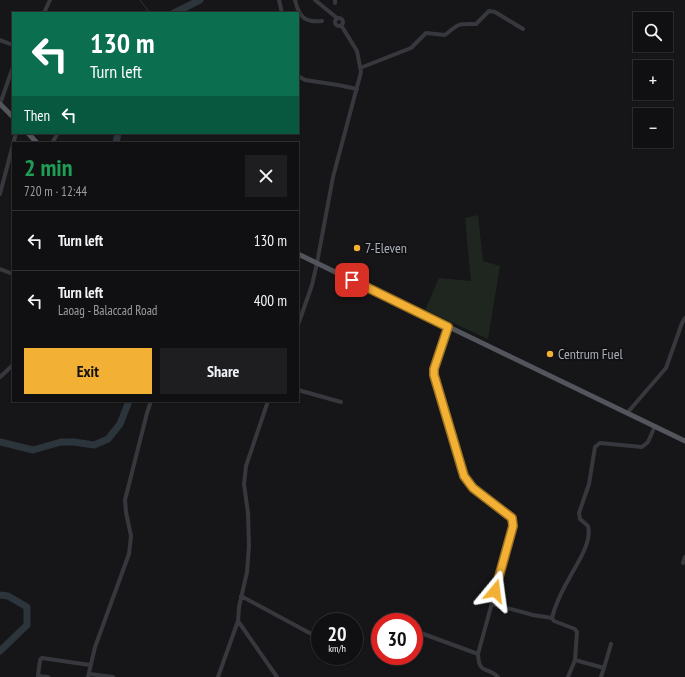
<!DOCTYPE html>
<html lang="en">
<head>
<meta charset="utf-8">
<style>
	:root { --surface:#101012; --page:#1e1e20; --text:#f1f3f6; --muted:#9c9d9f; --line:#303032; --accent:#f2b134 }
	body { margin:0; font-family:"PT Sans Narrow",sans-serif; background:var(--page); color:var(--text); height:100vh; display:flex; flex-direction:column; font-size:15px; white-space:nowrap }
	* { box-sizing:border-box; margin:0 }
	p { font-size:13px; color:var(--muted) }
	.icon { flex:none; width:22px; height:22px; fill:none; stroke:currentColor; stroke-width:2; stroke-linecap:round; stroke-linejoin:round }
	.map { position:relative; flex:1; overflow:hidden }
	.side { position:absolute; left:12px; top:142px; width:287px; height:260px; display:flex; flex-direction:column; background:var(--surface); border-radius:0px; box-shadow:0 1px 3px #0004,0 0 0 1px var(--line) }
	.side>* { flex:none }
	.guide { position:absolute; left:12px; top:12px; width:287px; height:122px; border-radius:0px; box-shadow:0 1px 3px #0004,0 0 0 1px var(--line); background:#0b6e4f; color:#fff; overflow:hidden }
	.buttons { position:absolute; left:633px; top:12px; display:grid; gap:8px }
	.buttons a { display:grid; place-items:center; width:40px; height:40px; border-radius:0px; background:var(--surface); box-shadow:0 1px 3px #0004,0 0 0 1px var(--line); font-size:20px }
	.speed { position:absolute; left:311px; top:613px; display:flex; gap:8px; font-size:20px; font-weight:700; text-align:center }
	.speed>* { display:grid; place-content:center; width:52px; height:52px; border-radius:50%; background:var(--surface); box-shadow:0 1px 3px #0004,0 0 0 1px var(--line); line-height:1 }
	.speed small { font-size:10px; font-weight:400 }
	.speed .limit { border:6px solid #d22; background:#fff; color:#111 }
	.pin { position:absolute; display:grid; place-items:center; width:34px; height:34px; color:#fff; margin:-17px; border-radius:8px; box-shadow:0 2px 6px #0006 }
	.me { position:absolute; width:44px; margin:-22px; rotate:16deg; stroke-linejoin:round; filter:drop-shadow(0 0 3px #0008) }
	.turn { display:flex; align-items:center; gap:14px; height:84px; padding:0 12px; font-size:18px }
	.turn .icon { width:52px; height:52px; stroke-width:2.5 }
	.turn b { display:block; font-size:28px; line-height:34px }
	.then { display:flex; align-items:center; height:38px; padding:0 12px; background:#0003; gap:8px; font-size:15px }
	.round { display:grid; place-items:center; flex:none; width:42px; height:42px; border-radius:0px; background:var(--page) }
	.summary { display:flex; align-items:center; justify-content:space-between; height:68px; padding:0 12px }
	h1 { font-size:24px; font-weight:800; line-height:30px; color:#1e9e55 }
	.primary-button { display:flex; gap:8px; margin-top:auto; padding:8px 12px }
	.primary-button a { flex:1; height:46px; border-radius:0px; background:var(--accent); color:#111; font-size:16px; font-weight:800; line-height:46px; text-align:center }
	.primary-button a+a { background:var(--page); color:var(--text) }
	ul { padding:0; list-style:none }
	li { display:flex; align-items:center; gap:12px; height:60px; padding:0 12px; border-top:1px solid var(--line) }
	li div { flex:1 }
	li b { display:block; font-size:15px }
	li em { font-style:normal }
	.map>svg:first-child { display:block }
	.green { fill:#1e261f }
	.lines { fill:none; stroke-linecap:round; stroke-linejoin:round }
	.stream { stroke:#2c353c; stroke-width:1 }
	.river { stroke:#2c353c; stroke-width:7 }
	.minor { stroke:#37383d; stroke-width:4 }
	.major { stroke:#53555c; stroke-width:5 }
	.route-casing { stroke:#9d7322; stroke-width:10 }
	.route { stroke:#f2b134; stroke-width:7 }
	.poi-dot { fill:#f2b134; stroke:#111113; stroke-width:1.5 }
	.labels { text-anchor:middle; stroke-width:3.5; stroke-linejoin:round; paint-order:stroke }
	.poi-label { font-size:14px; fill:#a8adb8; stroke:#111113; text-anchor:start }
</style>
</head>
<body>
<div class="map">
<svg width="685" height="677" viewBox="0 0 685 677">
	<rect width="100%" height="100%" fill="#161618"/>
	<path class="green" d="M478,215L483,261L500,266L488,339L425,310L439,278L471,281L465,218Z"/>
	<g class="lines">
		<path class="stream" d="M140,0L150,13"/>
		<path class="river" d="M174,13L200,0
			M116,143L118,133
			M0,442L33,450L61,442H74L94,445L108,439L120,424L129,401
			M0,595L8,596L27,607V625L0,651"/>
		<path class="minor" d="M279,0L282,13
			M295,0C299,17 305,23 322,21
			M315,0L337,18
			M335,3V0
			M44,13L50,0
			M335 22a4 4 0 1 1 8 0a4 4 0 1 1-8 0Z
			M0,40L13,45
			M360,68L411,48L426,33L445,35C460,23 457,24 476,24L489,11L495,12L523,29
			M298,76L305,80L338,85L357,89
			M0,104L13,67
			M52,143L58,133
			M0,194L16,133
			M0,269L13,274
			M298,325L312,285L317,263L333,177L361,72L357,51L341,25
			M448,327L434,369L433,375L464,476L473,488L512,518L513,526L478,654C479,676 488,666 498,677
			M0,377L13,365
			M298,390L341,402
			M268,401L246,466L244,484L248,513L249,546L247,572L239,607L238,621L277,677
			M628,412L666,368L682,323L685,318
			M683,563L685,557
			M241,596L317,637
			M492,604L533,615L552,618
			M418,632L478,654
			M575,660L604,668L601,677
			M604,668L611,644
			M89,674L113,677
			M38,676L40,660L42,658L90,665
			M38,677V676L48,677
			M88,677L95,647L129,554L131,536L126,512L125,500L147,413L151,401
			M218,677L238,621
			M568,677L575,660L577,632L575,629L554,621L552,618C555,605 564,587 571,575C578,562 592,542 588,526L580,519L579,513L589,484L595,447L600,443L642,447L648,442L655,426"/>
		<path class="major" d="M0,104L13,117
			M28,133L37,143
			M298,254L685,441"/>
	</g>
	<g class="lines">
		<defs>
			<path id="route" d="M352,280L448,327L434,369V375L464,476L473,488L512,518L513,526L495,591"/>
		</defs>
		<use href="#route" class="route-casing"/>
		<use href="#route" class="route"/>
	</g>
	<g class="poi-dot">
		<circle cx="357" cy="248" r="4"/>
		<circle cx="550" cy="354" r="4"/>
	</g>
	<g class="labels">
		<g class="poi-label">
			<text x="365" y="253">7-Eleven</text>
			<text x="558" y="359">Centrum Fuel</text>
		</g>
	</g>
</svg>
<div class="buttons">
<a><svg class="icon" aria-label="search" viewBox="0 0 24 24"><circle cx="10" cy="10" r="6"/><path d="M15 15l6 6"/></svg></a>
<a>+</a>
<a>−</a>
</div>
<div class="speed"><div>20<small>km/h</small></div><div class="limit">30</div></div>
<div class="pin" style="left:352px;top:280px;background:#d93025"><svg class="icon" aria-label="arrive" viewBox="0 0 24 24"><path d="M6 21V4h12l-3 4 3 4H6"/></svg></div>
<svg class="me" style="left:495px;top:591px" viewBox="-20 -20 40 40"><path d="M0-17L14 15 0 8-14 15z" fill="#f2b134" stroke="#fff" stroke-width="4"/></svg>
<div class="guide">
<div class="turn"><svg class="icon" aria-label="left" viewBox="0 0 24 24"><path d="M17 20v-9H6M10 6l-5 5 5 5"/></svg><div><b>130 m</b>Turn left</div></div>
<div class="then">Then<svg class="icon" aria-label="left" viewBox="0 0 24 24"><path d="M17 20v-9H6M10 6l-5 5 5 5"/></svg></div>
</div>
<section class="side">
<div class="summary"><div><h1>2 min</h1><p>720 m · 12:44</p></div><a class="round"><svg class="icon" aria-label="close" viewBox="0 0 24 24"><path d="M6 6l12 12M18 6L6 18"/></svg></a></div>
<ul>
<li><svg class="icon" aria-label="left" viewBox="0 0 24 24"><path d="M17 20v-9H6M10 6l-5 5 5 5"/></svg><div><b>Turn left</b></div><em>130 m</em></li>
<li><svg class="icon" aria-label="left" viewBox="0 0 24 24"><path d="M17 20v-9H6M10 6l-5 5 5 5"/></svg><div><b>Turn left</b><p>Laoag - Balaccad Road</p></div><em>400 m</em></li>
</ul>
<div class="primary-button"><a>Exit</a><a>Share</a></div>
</section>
</div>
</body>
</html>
